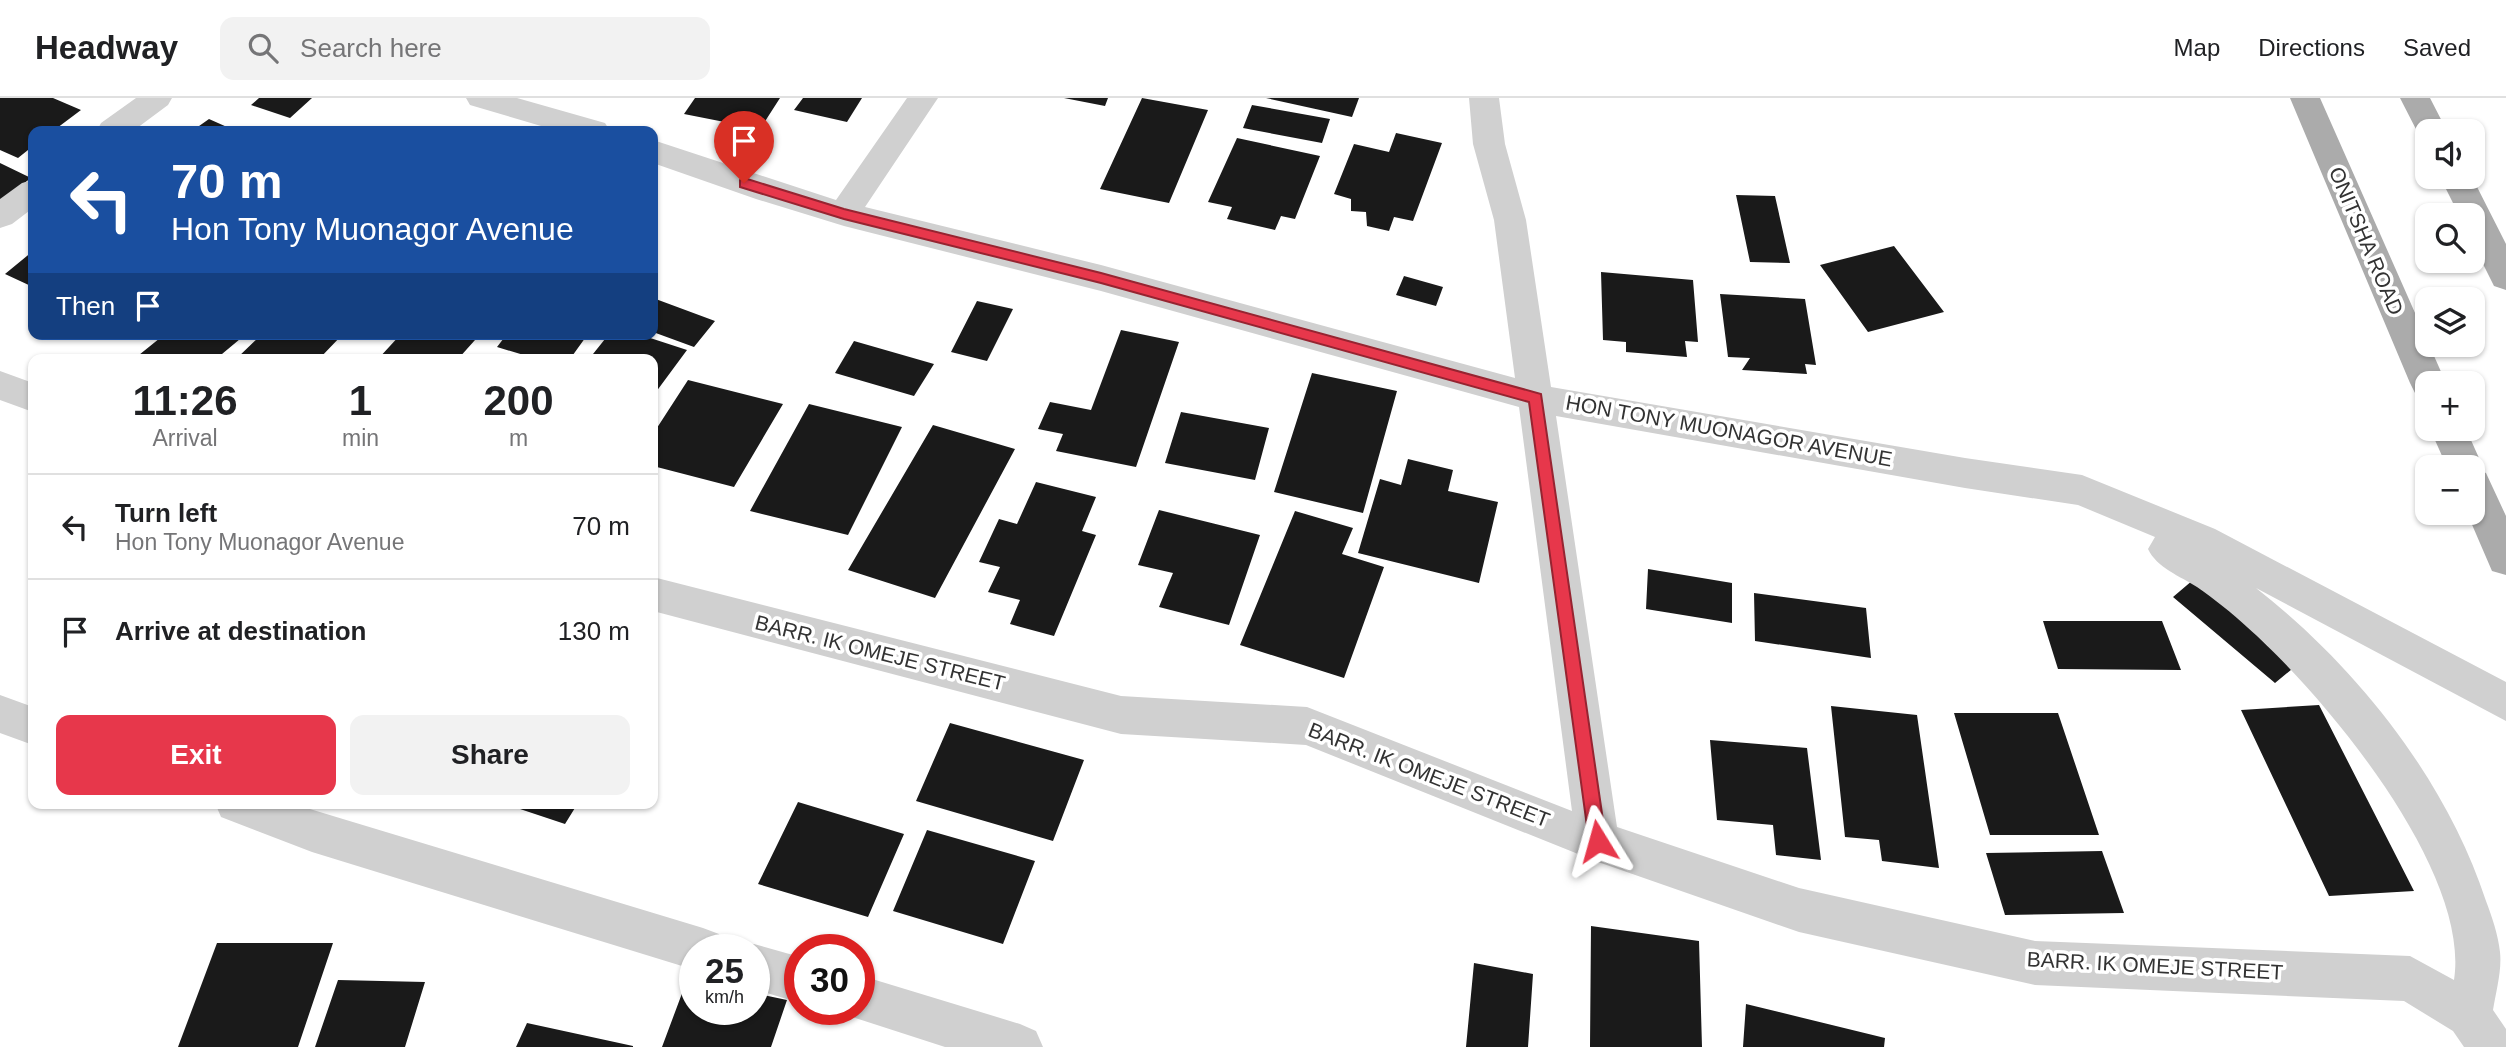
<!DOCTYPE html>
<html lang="en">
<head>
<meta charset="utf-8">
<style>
	:root { --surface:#fff; --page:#f2f2f2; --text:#202124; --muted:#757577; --line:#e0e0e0; --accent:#e7374b }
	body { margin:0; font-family:Helvetica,sans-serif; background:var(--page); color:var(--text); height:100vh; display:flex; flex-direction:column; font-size:26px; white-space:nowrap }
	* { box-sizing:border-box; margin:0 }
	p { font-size:23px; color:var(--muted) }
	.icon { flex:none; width:38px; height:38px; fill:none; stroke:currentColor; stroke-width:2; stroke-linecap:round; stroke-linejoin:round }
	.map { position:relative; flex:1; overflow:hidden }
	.sheet { position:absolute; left:28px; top:256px; width:630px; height:455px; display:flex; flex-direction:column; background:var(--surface); border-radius:14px; box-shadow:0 2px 5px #0004 }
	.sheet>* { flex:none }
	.hud { position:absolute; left:28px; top:28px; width:630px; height:214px; border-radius:14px; box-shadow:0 2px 5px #0004; background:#1a4fa0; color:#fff; overflow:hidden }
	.buttons { position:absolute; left:2415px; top:21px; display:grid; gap:14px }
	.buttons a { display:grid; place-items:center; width:70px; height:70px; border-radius:14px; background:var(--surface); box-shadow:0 2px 5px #0004; font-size:35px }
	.speed { position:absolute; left:679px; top:836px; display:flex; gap:14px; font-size:35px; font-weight:700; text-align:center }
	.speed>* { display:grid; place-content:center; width:91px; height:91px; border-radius:50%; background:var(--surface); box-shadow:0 2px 5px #0004; line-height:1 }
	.speed small { font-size:18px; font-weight:400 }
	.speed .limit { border:10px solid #d22; background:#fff; color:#111 }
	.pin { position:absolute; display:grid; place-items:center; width:60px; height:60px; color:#fff; margin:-72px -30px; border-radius:50% 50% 50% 0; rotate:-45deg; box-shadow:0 0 7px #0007 }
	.pin .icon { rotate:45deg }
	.me { position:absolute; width:77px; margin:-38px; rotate:352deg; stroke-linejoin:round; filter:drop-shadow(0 0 5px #0008) }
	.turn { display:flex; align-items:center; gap:24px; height:147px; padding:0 28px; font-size:32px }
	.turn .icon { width:91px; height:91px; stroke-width:2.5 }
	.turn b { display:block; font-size:49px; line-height:60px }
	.then { display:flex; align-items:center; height:66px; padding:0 28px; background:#0003; gap:14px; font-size:26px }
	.eta { display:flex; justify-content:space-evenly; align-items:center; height:119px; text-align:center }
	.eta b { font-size:42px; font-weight:700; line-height:49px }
	.action { display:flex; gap:14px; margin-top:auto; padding:14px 28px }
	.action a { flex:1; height:80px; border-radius:14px; background:var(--accent); color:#fff; font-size:28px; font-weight:700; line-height:80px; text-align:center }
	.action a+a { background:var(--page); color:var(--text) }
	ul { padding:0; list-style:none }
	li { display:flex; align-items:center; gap:21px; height:105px; padding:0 28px; border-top:2px solid var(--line) }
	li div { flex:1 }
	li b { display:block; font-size:26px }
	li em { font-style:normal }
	header { display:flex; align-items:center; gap:42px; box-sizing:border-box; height:98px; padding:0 35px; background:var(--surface); border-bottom:2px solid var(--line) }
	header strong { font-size:33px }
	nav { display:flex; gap:38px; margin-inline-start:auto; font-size:24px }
	.search { width:490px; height:63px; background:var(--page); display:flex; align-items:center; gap:18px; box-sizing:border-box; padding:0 24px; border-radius:14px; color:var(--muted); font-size:26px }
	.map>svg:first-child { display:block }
	.building { fill:#1a1a1a }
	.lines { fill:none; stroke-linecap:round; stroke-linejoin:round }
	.minor { fill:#d0d0d0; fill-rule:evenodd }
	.major { fill:#ababab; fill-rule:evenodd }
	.route { fill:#e7374b; stroke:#962431; stroke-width:2 }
	.labels { text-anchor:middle; stroke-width:7; stroke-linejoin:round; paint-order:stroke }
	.street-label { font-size:21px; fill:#333; stroke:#fff }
</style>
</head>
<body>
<header>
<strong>Headway</strong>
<div class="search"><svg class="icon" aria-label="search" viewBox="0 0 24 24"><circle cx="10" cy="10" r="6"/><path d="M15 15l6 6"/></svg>Search here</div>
<nav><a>Map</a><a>Directions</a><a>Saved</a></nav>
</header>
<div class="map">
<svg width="2506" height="949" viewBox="0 0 2506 949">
	<rect width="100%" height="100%" fill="#fff"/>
	<path class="building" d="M0,0H53L81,12L53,33H33V48L18,60L0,52Z
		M259,0H312L290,20L251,7Z
		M695,0H780L760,31L684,16Z
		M803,0H862L847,24L794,12Z
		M1064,0H1108L1105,8Z
		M1142,0L1208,12L1169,105L1100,91Z
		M1266,0H1359L1352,19Z
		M1252,7L1330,21L1322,45L1243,30Z
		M209,21L236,33H192Z
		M1396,35L1442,45L1413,123L1394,119L1389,133L1367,128L1366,114L1351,113V101L1334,96L1354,46L1389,54Z
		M1237,40L1320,58L1295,121L1281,118L1275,132L1227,121L1232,109L1208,104Z
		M0,65L31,80L0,103Z
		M1736,97L1775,98L1790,165L1750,164Z
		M1894,148L1944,214L1868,234L1820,167Z
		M33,153V189L5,176Z
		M1601,174L1693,182L1698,244L1685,243L1687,259L1626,254V244L1603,242Z
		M1404,178L1443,189L1436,208L1396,197Z
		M1720,196L1805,201L1816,267L1805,266L1807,276L1742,272L1750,260L1728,259Z
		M653,200L715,223L694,249L653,234Z
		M977,203L1013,211L987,263L951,254Z
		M1121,232L1179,244L1136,369L1056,353L1063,336L1038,331L1050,304L1091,312Z
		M165,236H246L216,261H134Z
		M262,236H343L319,261H236Z
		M401,236H460L475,242L458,261H378Z
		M507,236H588L570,261H537L497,249Z
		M609,236H638L687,252L653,298V261H589Z
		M854,243L934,266L914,298L835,275Z
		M1312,275L1397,293L1363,415L1274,394Z
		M688,282L783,306L734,389L653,368V336Z
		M809,306L902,329L848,437L750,413Z
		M1181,314L1269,330L1255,382L1165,365Z
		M933,327L1015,351L935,500L848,472Z
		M1408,361L1453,372L1448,393L1498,404L1479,485L1358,455L1380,381L1401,387Z
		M1036,384L1096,399L1082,433L1096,437L1054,538L1010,526L1020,502L988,494L1000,469L979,464L999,421L1017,426Z
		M1159,412L1260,437L1229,527L1159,509L1173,475L1138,467Z
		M1295,413L1353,430L1342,456L1384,469L1344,580L1240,547Z
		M1648,471L1732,485V525L1646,511Z
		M2193,482L2297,567L2275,585L2173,499Z
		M1754,495L1866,510L1871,560L1755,543Z
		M2043,523H2162L2181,572L2058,571Z
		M2319,607L2414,793L2329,798L2241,612Z
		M1831,608L1917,617L1939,770L1882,763L1879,742L1845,739Z
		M1954,615H2058L2099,737H1990Z
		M950,625L1084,662L1053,743L916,703Z
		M1710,642L1807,650L1821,762L1776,757L1773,727L1717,722Z
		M798,704L904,736L868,819L758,786Z
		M502,705H578L565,726Z
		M927,732L1035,763L1003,846L893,813Z
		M2102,753L2124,815L2005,817L1986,755Z
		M1591,828L1699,843L1702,949H1590Z
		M217,845H333L298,949H178Z
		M1474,865L1533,876L1528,949H1466Z
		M338,882L425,884L405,949H315Z
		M687,882L695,884V912H754V895L787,902L771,949H662Z
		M1746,906L1885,940L1884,949H1743Z
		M527,925L633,948V949H516Z"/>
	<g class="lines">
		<path class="minor" d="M136,0H172L168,7L133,33H97L101,25Z
			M466,0H517L605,25L610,33H558L470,7Z
			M907,0H938L865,109L1101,167L1515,280L1494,122L1473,46L1469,0H1499L1505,46L1526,122L1551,289L1965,360L2082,377L2215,431L2506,584V623L2256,490C2356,568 2446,681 2486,803C2492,819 2498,836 2500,854C2502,873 2496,893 2493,912L2506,931V949H2464L2453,933L2404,903L2035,887L1799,834L1598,764L1306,647L1121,636L653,513V479L1121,598L1307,609L1572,713L1519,309L1101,193L844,128L756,101L653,65V42L836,102ZM1556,318L1965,390L2078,407L2155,439L2148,451C2157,470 2180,478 2197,489C2214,501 2232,515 2247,529C2324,597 2471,773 2454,882L2410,858L2035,843L1799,790L1617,729Z
			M33,82V110L12,126L0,130V101L22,85Z
			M0,273L33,285V314L0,302Z
			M0,597L33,609V647L0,635Z
			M215,705H290L703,830L719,836L725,852H695V872L312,754L221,719Z
			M754,846L800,859V905L754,891V852H738Z
			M859,877L1020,926L1036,933L1043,949H945L843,916L841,912H859Z"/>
		<path class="major" d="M2290,0H2320L2446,285H2427V299L2415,295L2410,285Z
			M2400,0H2430L2447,33H2427V42L2421,41Z
			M2440,79H2472L2506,146V192L2494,188L2473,146V117H2459Z
			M2430,331H2466L2483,369L2481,373L2486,375L2506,418V477L2492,473L2467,415H2473V369H2447Z"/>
	</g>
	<path class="route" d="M744,80L844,111L1101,175L1541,296L1606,743L1604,749L1598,751L1591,749L1589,743L1529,304L1101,185L844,121L740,89V82Z"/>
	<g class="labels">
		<g class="street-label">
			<text transform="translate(2366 143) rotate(67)" y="7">ONITSHA ROAD</text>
			<text transform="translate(1729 333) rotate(10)" y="7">HON TONY MUONAGOR AVENUE</text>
			<text transform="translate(880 555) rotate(14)" y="7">BARR. IK OMEJE STREET</text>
			<text transform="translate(1429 677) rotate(21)" y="7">BARR. IK OMEJE STREET</text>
			<text transform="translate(2155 868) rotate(3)" y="7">BARR. IK OMEJE STREET</text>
		</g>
	</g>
</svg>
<div class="buttons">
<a><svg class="icon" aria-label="sound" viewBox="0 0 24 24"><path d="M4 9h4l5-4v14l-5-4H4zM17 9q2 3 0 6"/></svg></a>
<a><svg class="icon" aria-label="search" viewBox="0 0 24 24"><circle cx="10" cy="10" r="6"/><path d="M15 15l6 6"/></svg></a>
<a><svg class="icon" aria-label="layers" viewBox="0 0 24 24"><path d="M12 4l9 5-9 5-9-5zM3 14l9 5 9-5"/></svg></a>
<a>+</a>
<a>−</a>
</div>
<div class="speed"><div>25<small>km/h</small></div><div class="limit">30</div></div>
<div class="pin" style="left:744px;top:85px;background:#d93025"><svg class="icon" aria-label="arrive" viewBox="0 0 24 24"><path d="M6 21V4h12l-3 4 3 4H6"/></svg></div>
<svg class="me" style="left:1598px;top:743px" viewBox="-20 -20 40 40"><path d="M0-17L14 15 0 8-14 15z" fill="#e7374b" stroke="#fff" stroke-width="4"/></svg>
<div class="hud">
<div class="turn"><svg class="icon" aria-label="left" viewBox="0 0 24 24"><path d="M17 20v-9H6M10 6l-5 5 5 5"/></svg><div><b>70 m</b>Hon Tony Muonagor Avenue</div></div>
<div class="then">Then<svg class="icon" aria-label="arrive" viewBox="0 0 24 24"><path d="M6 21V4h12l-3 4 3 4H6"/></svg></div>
</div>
<section class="sheet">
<div class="eta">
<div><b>11:26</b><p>Arrival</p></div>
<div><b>1</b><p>min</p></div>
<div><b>200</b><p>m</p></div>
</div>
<ul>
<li><svg class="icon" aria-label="left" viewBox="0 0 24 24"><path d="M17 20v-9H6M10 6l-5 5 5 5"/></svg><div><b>Turn left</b><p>Hon Tony Muonagor Avenue</p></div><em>70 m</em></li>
<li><svg class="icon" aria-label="arrive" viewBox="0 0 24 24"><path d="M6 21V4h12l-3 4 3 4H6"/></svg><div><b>Arrive at destination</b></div><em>130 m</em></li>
</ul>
<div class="action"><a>Exit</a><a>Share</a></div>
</section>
</div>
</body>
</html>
